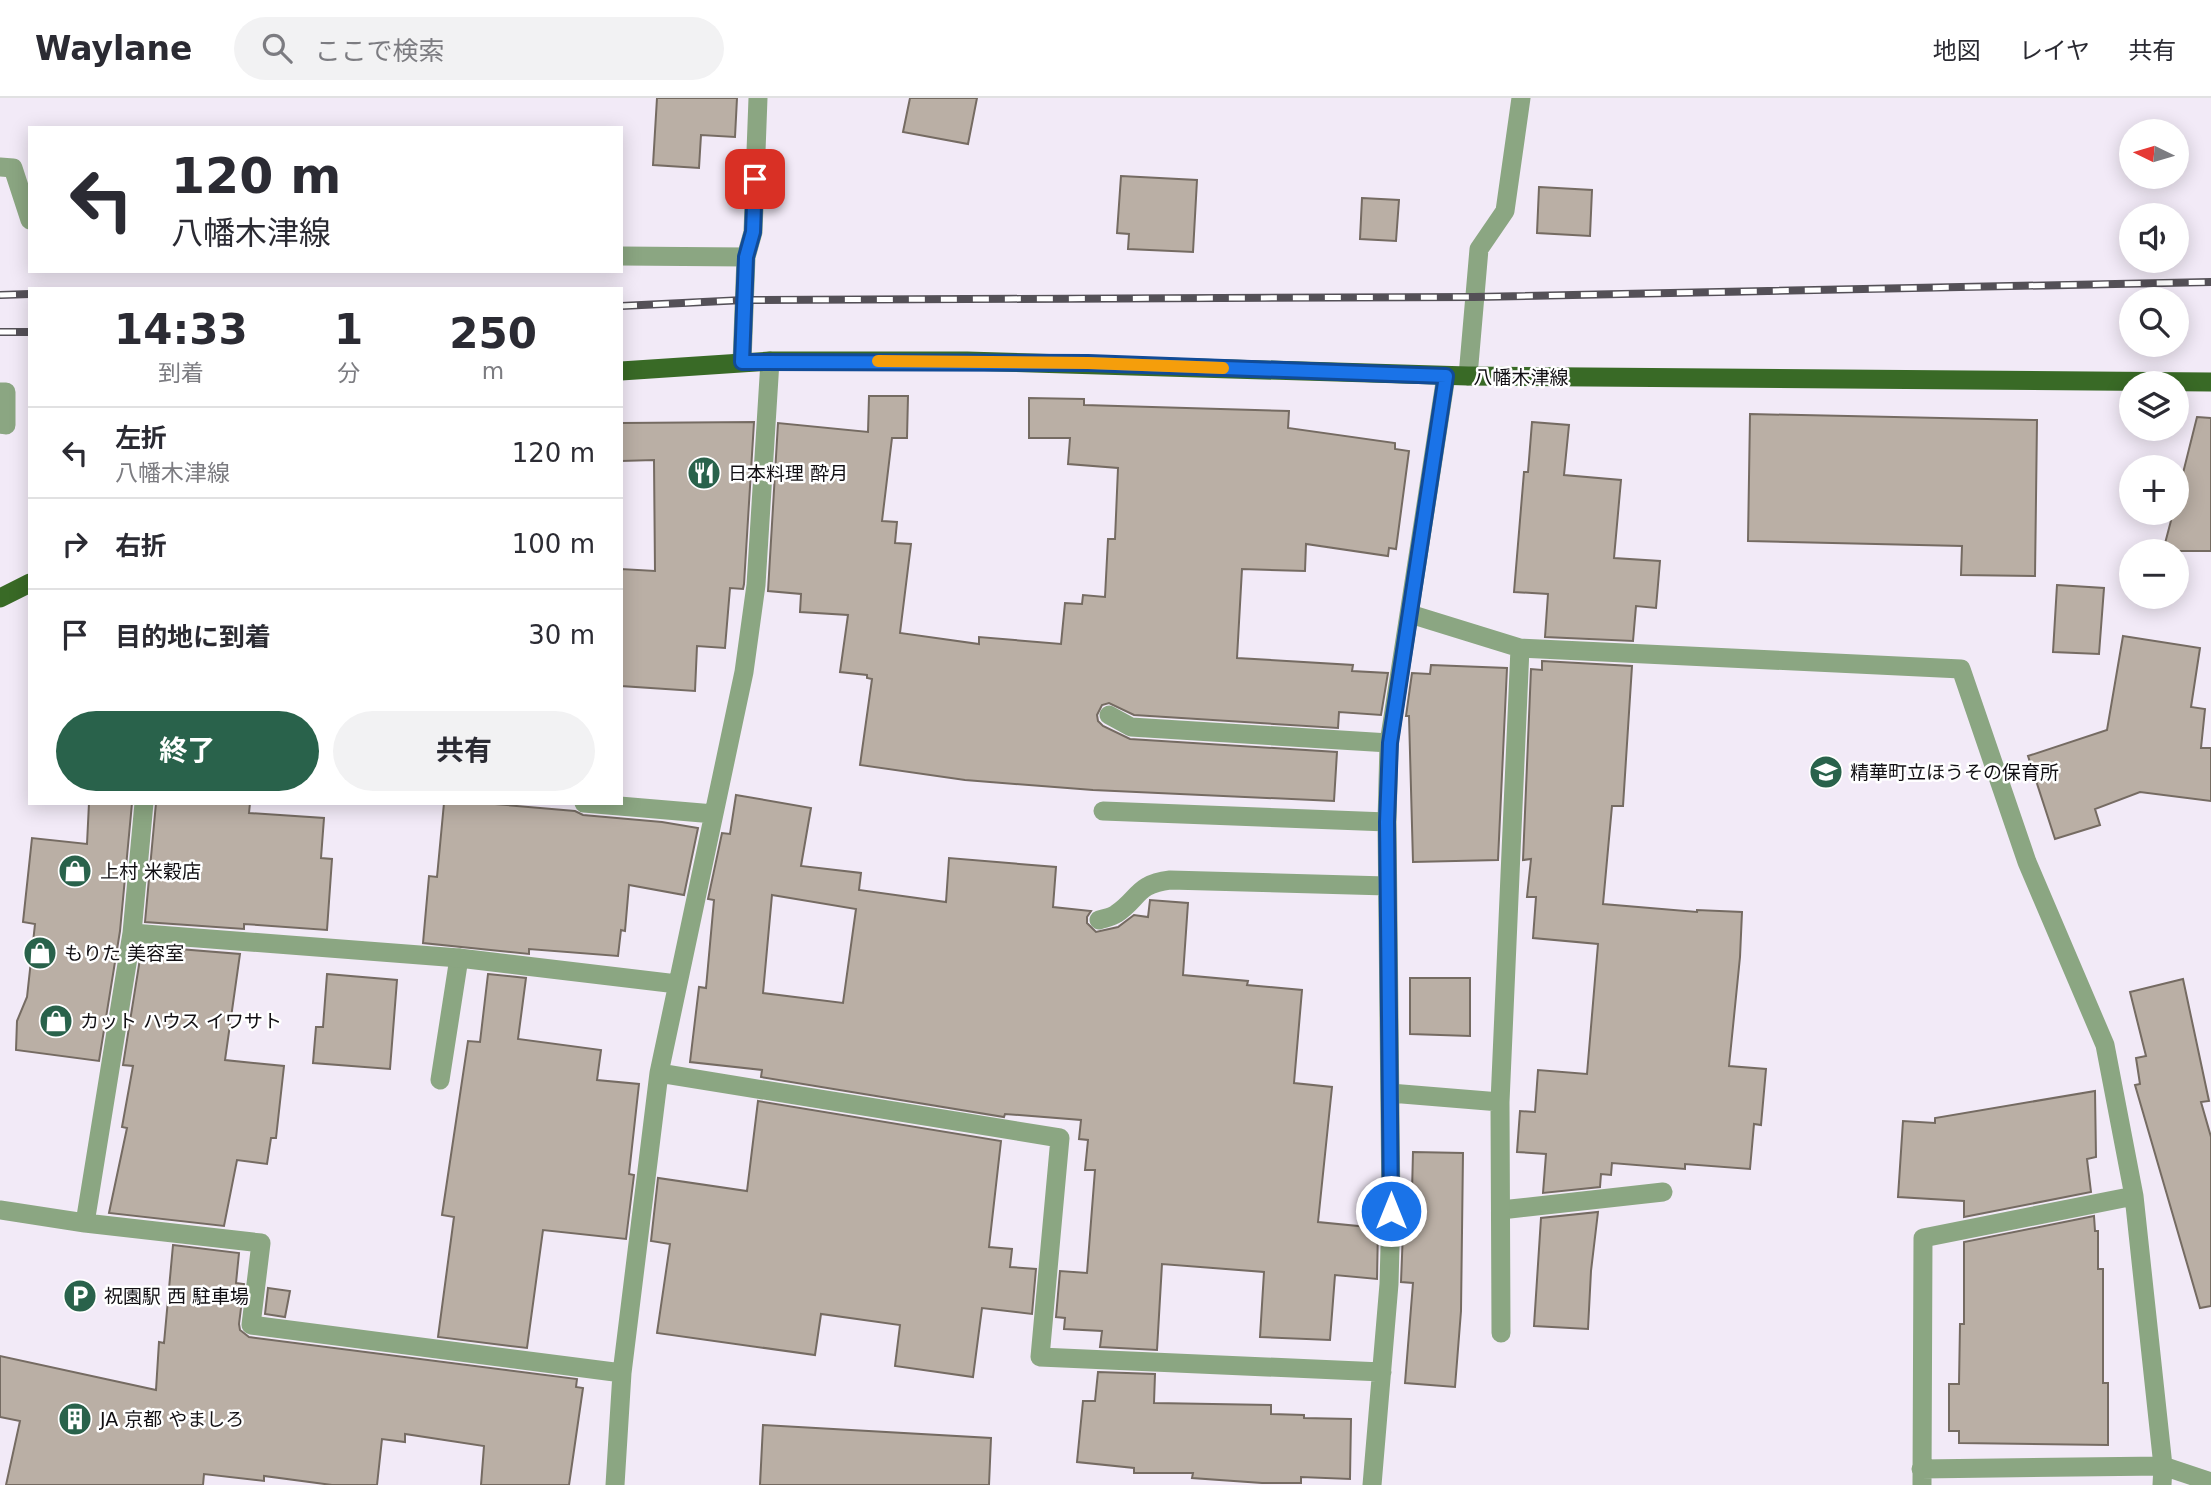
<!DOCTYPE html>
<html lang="ja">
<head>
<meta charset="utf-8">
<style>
	:root { --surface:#fff; --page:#f2f2f3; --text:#2b2b33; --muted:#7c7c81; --line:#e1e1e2; --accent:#29624b }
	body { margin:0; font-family:"DejaVu Sans","Noto Sans JP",sans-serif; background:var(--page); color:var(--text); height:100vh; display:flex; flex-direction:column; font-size:26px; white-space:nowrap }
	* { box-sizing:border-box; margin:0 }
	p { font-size:23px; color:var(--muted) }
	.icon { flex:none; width:38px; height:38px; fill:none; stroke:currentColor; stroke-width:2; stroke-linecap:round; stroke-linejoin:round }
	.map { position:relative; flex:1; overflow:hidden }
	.details { position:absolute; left:28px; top:189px; width:595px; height:518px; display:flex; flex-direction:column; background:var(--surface); border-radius:0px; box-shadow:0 4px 18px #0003 }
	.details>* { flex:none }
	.banner { position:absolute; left:28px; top:28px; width:595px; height:147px; border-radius:0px; box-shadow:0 4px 18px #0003; background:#fff; color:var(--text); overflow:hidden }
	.needle { width:46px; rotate:275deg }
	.controls { position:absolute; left:2119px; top:21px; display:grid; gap:14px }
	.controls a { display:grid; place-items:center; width:70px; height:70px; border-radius:50%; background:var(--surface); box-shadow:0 4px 18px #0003; font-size:35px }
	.pin { position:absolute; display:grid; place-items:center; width:60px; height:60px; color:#fff; margin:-30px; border-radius:14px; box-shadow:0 4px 10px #0006 }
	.me { position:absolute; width:77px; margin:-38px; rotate:0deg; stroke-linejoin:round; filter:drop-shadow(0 0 5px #0008) }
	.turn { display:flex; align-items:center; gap:24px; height:147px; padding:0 28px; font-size:32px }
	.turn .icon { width:91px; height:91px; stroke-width:2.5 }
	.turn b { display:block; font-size:49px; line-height:60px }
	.eta { display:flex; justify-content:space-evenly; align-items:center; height:119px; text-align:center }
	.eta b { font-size:42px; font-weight:700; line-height:49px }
	.cta { display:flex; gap:14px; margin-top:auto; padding:14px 28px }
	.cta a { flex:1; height:80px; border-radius:42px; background:var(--accent); color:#fff; font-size:28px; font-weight:700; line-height:80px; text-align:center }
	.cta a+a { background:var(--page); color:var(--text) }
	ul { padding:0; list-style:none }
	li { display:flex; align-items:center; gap:21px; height:91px; padding:0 28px; border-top:2px solid var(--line) }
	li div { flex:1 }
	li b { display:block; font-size:26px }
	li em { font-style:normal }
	header { display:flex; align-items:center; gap:42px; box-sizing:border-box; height:98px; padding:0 35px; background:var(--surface); border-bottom:2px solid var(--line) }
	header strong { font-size:33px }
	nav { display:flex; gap:38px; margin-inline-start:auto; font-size:24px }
	.search { width:490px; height:63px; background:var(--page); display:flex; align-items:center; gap:18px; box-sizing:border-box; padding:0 24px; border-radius:38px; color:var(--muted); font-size:26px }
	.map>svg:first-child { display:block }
	.building { fill:#baafa5; stroke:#756b62; stroke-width:2; fill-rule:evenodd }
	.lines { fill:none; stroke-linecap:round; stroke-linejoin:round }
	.service { stroke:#8ba682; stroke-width:19 }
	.pedestrian { stroke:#8ba682; stroke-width:19 }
	.minor { stroke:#8ba682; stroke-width:19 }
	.primary { stroke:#396a26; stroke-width:19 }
	.rail-casing { stroke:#545057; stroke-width:8 }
	.rail { stroke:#fff; stroke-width:5; stroke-dasharray:16; stroke-linecap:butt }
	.route-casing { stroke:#114b97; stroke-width:18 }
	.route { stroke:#1a73e8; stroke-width:12 }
	.slow { stroke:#f59e0b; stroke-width:12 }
	.labels { text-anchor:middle; stroke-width:5; stroke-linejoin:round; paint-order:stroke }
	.street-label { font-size:19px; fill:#110f13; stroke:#fff }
	.poi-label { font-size:19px; fill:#110f13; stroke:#fff; text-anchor:start }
</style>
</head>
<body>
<header>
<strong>Waylane</strong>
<div class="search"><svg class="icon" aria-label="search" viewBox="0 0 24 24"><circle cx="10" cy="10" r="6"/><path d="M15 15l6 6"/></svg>ここで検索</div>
<nav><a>地図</a><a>レイヤ</a><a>共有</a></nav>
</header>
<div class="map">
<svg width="2211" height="1387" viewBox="0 0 2211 1387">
	<rect width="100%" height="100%" fill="#f2eaf7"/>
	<path class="building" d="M657,0H737L735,39L701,37L699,70L653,67Z
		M910,0H977L968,46L903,34Z
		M1121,78L1197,82L1193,154L1128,151L1129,136L1117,135Z
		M1539,89L1592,92L1590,138L1537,135Z
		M1362,100L1399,102L1396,143L1360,141Z
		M869,298H908L907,340H892L882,423L897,424L895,445L911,446L900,535L979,546V539L1061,546L1065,505L1082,506L1083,497L1105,499L1108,441H1115L1118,370L1068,366L1070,340H1029V300L1084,301V307L1289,313L1288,330L1395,345V351L1409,353L1396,451L1389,450L1388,458L1306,446L1305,473L1242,471L1237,560L1353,567L1352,573L1388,575L1381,617L1339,614L1338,630L1134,617L1109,605L1102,607L1097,617L1098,623L1103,628L1130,641L1337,654L1334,703L1093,692L965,682L860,667L872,581L867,580V577L840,574L848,517L800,514L801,496L768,493L778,325L868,334Z
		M1750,316L2037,322L2035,478L1961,477L1962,448L1748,443Z
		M2197,319L2211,320V453H2163L2173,415H2177V399Z
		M754,324L744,486L743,491L730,490L725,550L697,548L695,593L621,588V471L655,473L654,362L621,363V325Z
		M1532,324L1569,327L1564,377L1621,382L1614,460L1660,463L1656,510L1636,508L1633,543L1545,539L1548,496L1514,494L1524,374H1528Z
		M2057,487L2104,490L2099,556L2053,554Z
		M2123,538L2200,550L2191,609L2205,611L2201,650H2211V703L2140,694L2095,711L2100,727L2055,741L2028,658L2107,632Z
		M1542,563L1632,568L1623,708H1612L1603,806L1697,814V812L1742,814L1740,859L1729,968L1766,971L1761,1027L1754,1026L1750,1071L1685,1066V1071L1612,1065L1611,1077L1601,1076L1600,1089L1543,1095L1546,1056L1517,1054L1520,1013L1535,1014L1538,972L1587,976L1598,846L1533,840L1536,799H1527L1531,761L1523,762L1531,571L1542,572Z
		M1431,567L1507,570L1498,762L1413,764L1409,618H1406L1412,575L1430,576Z
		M736,697L811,710L801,768L861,775L859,792L946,804L949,760L1056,769L1053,809L1091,813L1087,819V825L1096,834L1118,829L1134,817L1148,819L1150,802L1188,805L1183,877L1248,883L1247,887L1302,892L1294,985L1332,989L1318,1124L1378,1130L1377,1181L1335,1177L1330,1242L1260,1239L1264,1174L1162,1166L1157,1252L1100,1249L1102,1233L1064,1231L1065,1220L1056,1219L1060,1173L1087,1175L1095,1072H1085L1088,1042L1079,1041L1081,1022L1005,1016L1004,1019L761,979L762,972L690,964L699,889L706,890L714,802L708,801L722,735L730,736ZM772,797L856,811L843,905L763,895Z
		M89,705H132L120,833L99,963L16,952L17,923L27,899L35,826L23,824L32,740L87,746Z
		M156,705H250L249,715L324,720L321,760L332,761L327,832L244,826V831L145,824Z
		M444,705H483L575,713L583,717L662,724L698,730L684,797L629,787L625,833L621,832L618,858L529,851V856L423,845L429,778L437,779Z
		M142,848L240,856L225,962L284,968L276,1040H271L267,1066L237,1062L224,1128L109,1115L127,1030L122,1029L133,968L123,967Z
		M327,876L397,882L390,971L313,965L316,929H323Z
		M488,876L526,880L518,941L601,952L597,982L639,986L629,1076L634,1077L626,1141L543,1132L527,1250L438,1239L454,1119L442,1117L468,943L480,944Z
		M1410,880H1470V938L1410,936Z
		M2183,881L2209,1003L2201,1004L2211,1039V1208L2200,1210L2135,987L2140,986L2136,960L2146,958L2130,894Z
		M2095,993L2096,1059L2087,1061L2091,1094L1964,1119V1103L1898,1099L1903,1023L1935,1025V1020Z
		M758,1003L1001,1043L989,1149L1012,1151L1010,1169L1036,1171L1032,1216L982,1210L973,1279L895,1268L900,1227L821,1216L815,1257L657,1235L670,1146L651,1143L658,1080L747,1093Z
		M1413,1054L1463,1055L1461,1213L1455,1289L1405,1285L1413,1185L1401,1184L1403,1133L1411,1134Z
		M1598,1114L1591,1173L1588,1231L1534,1228L1541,1120Z
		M2094,1118L2095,1133H2098V1171H2103V1285H2108V1347L1959,1345V1333H1949V1286H1959L1960,1226H1964V1144Z
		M173,1147L239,1155L236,1185L244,1186L239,1226L240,1232L249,1239L577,1281L576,1289L583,1290L569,1387H481L484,1348L405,1336V1344L382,1341L377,1387H332L264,1378V1383L204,1376L203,1387H6L20,1323L0,1319V1258L156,1292L159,1244L164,1245Z
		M268,1190L290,1193L285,1219L265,1216Z
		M1098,1274L1155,1276L1154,1305L1271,1307V1316L1304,1317V1320L1351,1321L1350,1381L1301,1379V1385H1262L1192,1380L1193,1375H1134V1370L1077,1364L1083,1303H1095Z
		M763,1327L991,1340L989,1387H760Z"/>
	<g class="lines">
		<path class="service" d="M440,982L459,860
			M1501,1112L1663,1094"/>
		<path class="pedestrian" d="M0,294H6V327L0,326"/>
		<path class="minor" d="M0,69L13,70L30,122
			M621,158L746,159
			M742,264L746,159L753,134L758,0
			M1468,278L1479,151L1505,113L1521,0
			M1410,516L1520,550L1961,571L2027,764L2105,947L2134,1098L2163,1368L2162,1387
			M1109,617L1131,629L1389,645
			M584,705L714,716
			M1103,713L1387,724
			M1099,822C1105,820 1112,819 1116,816C1139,801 1136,786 1170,782L1387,788
			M132,835L459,860L677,886
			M659,975L1060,1040L1040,1259L1382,1274
			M1390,995L1500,1004
			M0,1112L85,1125L261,1145L251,1227L622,1275
			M85,1125L132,835L144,705
			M1501,1235L1500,1004L1520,550
			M1921,1371L2163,1368L2211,1384
			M615,1387L622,1275L659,975L744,574L756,487L770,263
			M1372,1387L1389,1186L1391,1113L1387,724L1389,645L1446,278
			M1922,1387L1923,1140L2134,1098"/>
		<path class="primary" d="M621,273L770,263H967L1468,278L2211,284
			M0,500L30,485"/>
		<defs>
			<path id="rail" d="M0,197L30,196
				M621,208L744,202L1474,199L2211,184
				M0,234H30"/>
		</defs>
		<use href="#rail" class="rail-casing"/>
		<use href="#rail" class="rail"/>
	</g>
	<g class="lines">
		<defs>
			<path id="route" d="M755,81L753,134L746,159L742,264L1088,265L1446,278L1390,645L1387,724L1391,1113"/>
		</defs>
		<use href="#route" class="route-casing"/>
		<use href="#route" class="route"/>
		<path class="slow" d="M878,263L1088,265L1223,270"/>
	</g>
	<defs>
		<symbol id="restaurant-disc" viewBox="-11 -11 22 22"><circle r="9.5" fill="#29624b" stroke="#fff"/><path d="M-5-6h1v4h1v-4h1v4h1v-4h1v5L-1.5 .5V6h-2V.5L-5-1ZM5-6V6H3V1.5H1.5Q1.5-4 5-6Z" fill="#fff"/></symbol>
		<symbol id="school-disc" viewBox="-11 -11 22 22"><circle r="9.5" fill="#29624b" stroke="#fff"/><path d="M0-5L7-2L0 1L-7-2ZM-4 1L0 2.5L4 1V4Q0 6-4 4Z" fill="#fff"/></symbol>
		<symbol id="shop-disc" viewBox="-11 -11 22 22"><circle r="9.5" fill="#29624b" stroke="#fff"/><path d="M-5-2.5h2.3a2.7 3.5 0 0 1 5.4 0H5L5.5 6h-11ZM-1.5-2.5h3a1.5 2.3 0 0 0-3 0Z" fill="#fff"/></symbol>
		<symbol id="parking-disc" viewBox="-11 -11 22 22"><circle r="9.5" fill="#29624b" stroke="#fff"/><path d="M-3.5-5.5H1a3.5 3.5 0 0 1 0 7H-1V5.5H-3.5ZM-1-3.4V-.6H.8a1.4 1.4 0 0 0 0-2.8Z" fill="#fff"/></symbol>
		<symbol id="building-disc" viewBox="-11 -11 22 22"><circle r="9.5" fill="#29624b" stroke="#fff"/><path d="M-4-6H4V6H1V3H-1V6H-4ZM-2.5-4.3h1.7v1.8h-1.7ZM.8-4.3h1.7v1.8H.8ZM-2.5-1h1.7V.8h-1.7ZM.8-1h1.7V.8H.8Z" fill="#fff"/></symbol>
	</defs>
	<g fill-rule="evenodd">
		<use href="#restaurant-disc" x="685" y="356" width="38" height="38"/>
		<use href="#school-disc" x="1807" y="655" width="38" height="38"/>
		<use href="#shop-disc" x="56" y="754" width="38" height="38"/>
		<use href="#shop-disc" x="21" y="836" width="38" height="38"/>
		<use href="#shop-disc" x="37" y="904" width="38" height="38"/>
		<use href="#parking-disc" x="61" y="1179" width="38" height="38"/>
		<use href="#building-disc" x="56" y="1302" width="38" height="38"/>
	</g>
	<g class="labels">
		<g class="street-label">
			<text x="1521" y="286">八幡木津線</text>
		</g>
		<g class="poi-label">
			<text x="728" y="382">日本料理 酔月</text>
			<text x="1850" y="681">精華町立ほうその保育所</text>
			<text x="100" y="780">上村 米穀店</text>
			<text x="64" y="862">もりた 美容室</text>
			<text x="80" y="930">カット ハウス イワサト</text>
			<text x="104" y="1205">祝園駅 西 駐車場</text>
			<text x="100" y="1328">JA 京都 やましろ</text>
		</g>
	</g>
</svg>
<div class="controls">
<a><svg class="needle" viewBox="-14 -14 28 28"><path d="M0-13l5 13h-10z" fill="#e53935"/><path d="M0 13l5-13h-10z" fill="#7c7c81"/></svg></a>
<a><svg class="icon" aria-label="sound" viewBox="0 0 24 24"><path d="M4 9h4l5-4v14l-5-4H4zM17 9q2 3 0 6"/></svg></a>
<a><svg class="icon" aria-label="search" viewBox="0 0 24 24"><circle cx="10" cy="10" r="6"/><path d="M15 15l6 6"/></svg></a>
<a><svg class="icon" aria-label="layers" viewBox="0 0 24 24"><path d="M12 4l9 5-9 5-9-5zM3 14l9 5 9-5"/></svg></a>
<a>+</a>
<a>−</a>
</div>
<div class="pin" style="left:755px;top:81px;background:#d93025"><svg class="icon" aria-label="arrive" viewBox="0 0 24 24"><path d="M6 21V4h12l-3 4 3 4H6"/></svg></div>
<svg class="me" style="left:1391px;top:1113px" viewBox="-20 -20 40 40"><circle r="17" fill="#1a73e8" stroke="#fff" stroke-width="3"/><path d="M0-11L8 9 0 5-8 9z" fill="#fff"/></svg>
<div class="banner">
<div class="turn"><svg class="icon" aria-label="left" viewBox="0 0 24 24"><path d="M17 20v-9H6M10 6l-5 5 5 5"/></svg><div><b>120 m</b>八幡木津線</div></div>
</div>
<section class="details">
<div class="eta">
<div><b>14:33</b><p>到着</p></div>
<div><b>1</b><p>分</p></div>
<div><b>250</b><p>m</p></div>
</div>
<ul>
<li><svg class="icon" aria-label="left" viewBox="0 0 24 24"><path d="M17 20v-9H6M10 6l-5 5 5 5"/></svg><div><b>左折</b><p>八幡木津線</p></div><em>120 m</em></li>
<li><svg class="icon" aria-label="right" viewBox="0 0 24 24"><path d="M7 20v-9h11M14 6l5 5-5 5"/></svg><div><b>右折</b></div><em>100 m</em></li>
<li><svg class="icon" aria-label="arrive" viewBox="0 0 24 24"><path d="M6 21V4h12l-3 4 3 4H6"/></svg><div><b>目的地に到着</b></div><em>30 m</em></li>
</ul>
<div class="cta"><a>終了</a><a>共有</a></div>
</section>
</div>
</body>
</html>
